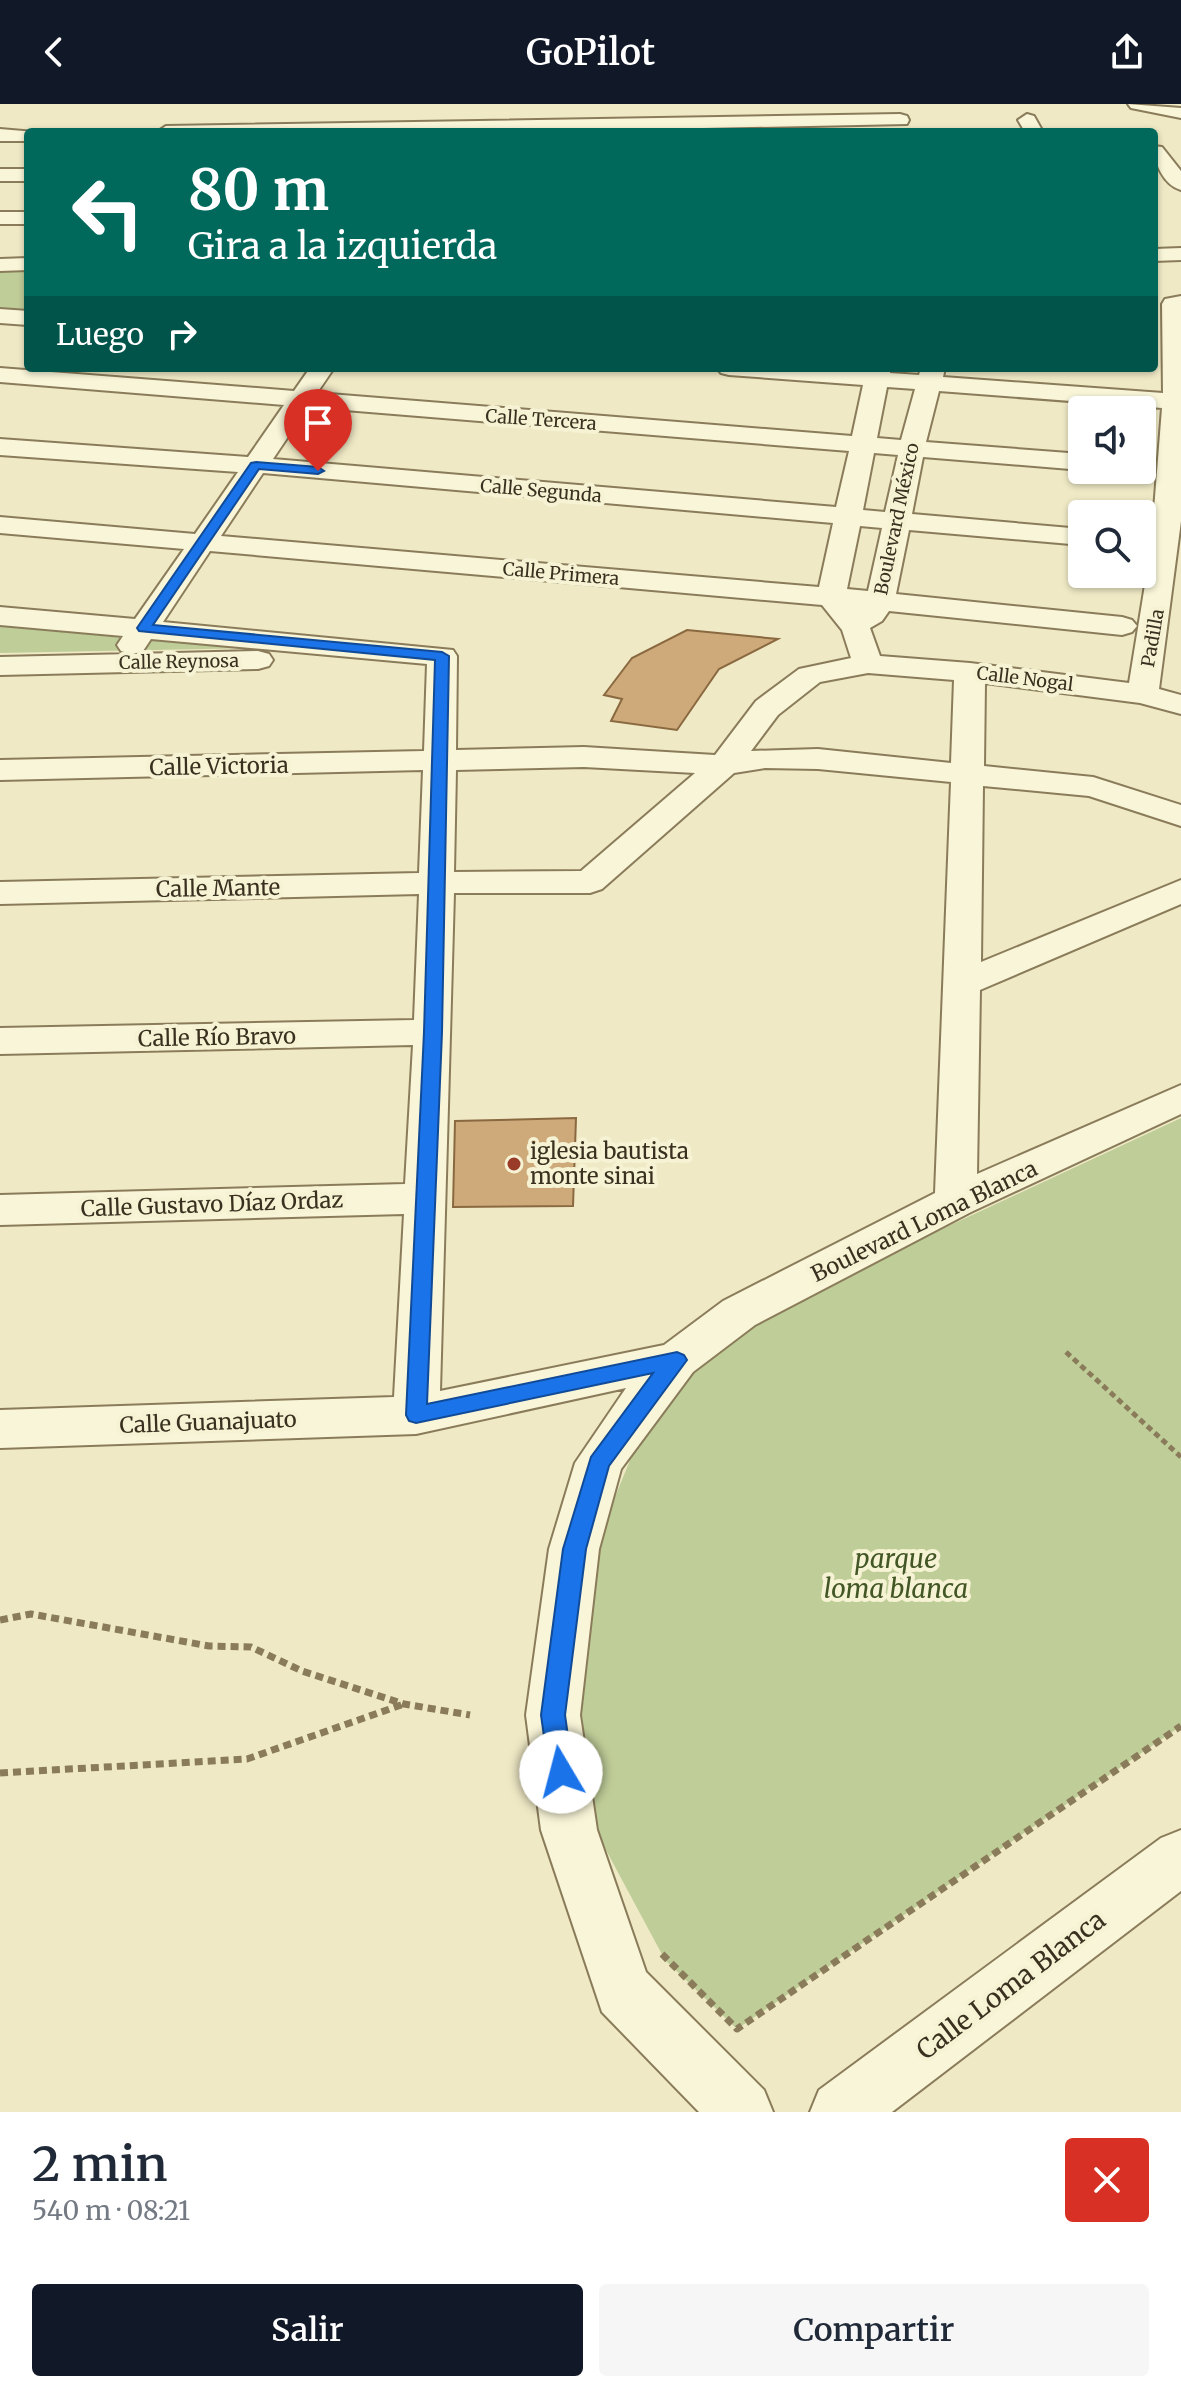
<!DOCTYPE html>
<html lang="es">
<head>
<meta charset="utf-8">
<style>
	:root { --surface:#fff; --page:#f6f6f7; --text:#1f2937; --muted:#747a83; --accent:#111827 }
	body { margin:0; font-family:Merriweather,serif; background:var(--page); color:var(--text); height:100vh; display:flex; flex-direction:column; font-size:30px; white-space:nowrap }
	* { box-sizing:border-box; margin:0 }
	p { font-size:26px; color:var(--muted) }
	.icon { flex:none; width:44px; height:44px; fill:none; stroke:currentColor; stroke-width:2; stroke-linecap:round; stroke-linejoin:round }
	.map { position:relative; height:2008px; overflow:hidden }
	.panel { display:flex; flex-direction:column; background:var(--surface); flex:1 }
	.panel>* { flex:none }
	.hud { position:absolute; left:24px; top:24px; width:1134px; height:244px; border-radius:8px; box-shadow:0 2px 6px #0004; background:#00695c; color:#fff; overflow:hidden }
	.fabs { position:absolute; left:1068px; top:292px; display:grid; gap:16px }
	.fabs a { display:grid; place-items:center; width:88px; height:88px; border-radius:8px; background:var(--surface); box-shadow:0 2px 6px #0004; font-size:40px }
	.pin { position:absolute; display:grid; place-items:center; width:68px; height:68px; color:#fff; margin:-82px -34px; border-radius:50% 50% 50% 0; rotate:-45deg; box-shadow:0 0 8px #0007 }
	.pin .icon { rotate:45deg }
	.me { position:absolute; width:88px; margin:-44px; rotate:352deg; stroke-linejoin:round; filter:drop-shadow(0 0 6px #0008) }
	.turn { display:flex; align-items:center; gap:28px; height:168px; padding:0 32px; font-size:36px }
	.turn .icon { width:104px; height:104px; stroke-width:2.5 }
	.turn b { display:block; font-size:56px; line-height:68px }
	.then { display:flex; align-items:center; height:76px; padding:0 32px; background:#0003; gap:16px; font-size:30px }
	.round { display:grid; place-items:center; flex:none; width:84px; height:84px; border-radius:8px; background:var(--page) }
	.headline { display:flex; align-items:center; justify-content:space-between; height:136px; padding:0 32px }
	h1 { font-size:48px; font-weight:600; line-height:60px }
	.action { display:flex; gap:16px; margin-top:auto; padding:16px 32px }
	.action a { flex:1; height:92px; border-radius:8px; background:var(--accent); color:#fff; font-size:32px; font-weight:600; line-height:92px; text-align:center }
	.action a+a { background:var(--page); color:var(--text) }
	header { display:flex; justify-content:space-between; align-items:center; height:104px; padding:0 32px; background:var(--accent); color:#fff; font-size:36px; font-weight:600 }
	.map>svg:first-child { display:block }
	.green { fill:#bfcd98 }
	.building { fill:#ceaa7a; stroke:#8a6940; stroke-width:2 }
	.lines { fill:none; stroke-linecap:round; stroke-linejoin:round }
	.minor-casing { stroke:#8a7c5a; stroke-width:4 }
	.path-far1 { stroke:#8a7c5a; stroke-width:5; stroke-dasharray:6 4; stroke-linecap:butt }
	.path { stroke:#8a7c5a; stroke-width:7; stroke-dasharray:8 5; stroke-linecap:butt }
	.minor { fill:#f9f5d8; fill-rule:evenodd }
	.route { fill:#1a73e8; stroke:#114b97; stroke-width:2 }
	.poi-dot { fill:#9a3b29; stroke:#f6f2d4; stroke-width:3 }
	.labels { text-anchor:middle; stroke-width:8; stroke-linejoin:round; paint-order:stroke }
	.far-street-label { font-size:18px; fill:#3a301f; stroke:#f6f2d4 }
	.street-label { font-size:22px; fill:#3a301f; stroke:#f6f2d4 }
	.poi-label { font-size:22px; fill:#3a301f; stroke:#f6f2d4; text-anchor:start }
	.near-park-label { font-size:26px; font-style:italic; fill:#425725; stroke:#f6f2d4 }
	.near-street-label { font-size:26px; fill:#3a301f; stroke:#f6f2d4 }
</style>
</head>
<body>
<header><svg class="icon" aria-label="back" viewBox="0 0 24 24"><path d="M15 5l-7 7 7 7"/></svg>GoPilot<svg class="icon" aria-label="share" viewBox="0 0 24 24"><path d="M12 15V3M7 8l5-5 5 5M5 13v7h14v-7"/></svg></header>
<div class="map">
<svg width="1181" height="2008" viewBox="0 0 1181 2008">
	<rect width="100%" height="100%" fill="#efe9c5"/>
	<path class="green" d="M28,163V208L0,206V164Z
		M0,516L308,543L0,549Z
		M1181,1014V1622L737,1925L665,1856L599,1733L578,1585L594,1444L633,1349L690,1268L772,1204Z"/>
	<path class="building" d="M687,526L778,535L719,565L677,626L611,617L622,595L604,591L632,554Z
		M576,1014L573,1102L453,1103L455,1017Z"/>
	<g class="lines">
		<defs>
			<path id="minor" d="M1128,0L1181,4V14L1131,4Z
				M900,10L907,12L909,16L907,20L507,28H157L166,22Z
				M1027,10L1034,12L1043,28H1025L1018,16Z
				M0,25L35,28H28V37H0Z
				M1154,42L1162,43L1181,67V86C1163,81 1154,58 1154,42Z
				M0,65H28V77H0Z
				M0,108H28V120H0Z
				M1181,144V156L1154,157V145Z
				M28,154V166L0,167V155Z
				M1181,192V417L1159,585L1181,591V610L1140,599L985,579L984,662L1093,673L1181,701V722L1089,692L983,682L981,858L1181,776V800L980,886L977,1070L1181,981V1010L971,1108L755,1221L693,1268L621,1365L599,1445L580,1611L597,1726L646,1868L764,1986L773,2008H699L602,1908L541,1726L526,1611L549,1445L575,1359L626,1284L416,1330L0,1344V1306L394,1293L404,1110L0,1121V1091L405,1080L413,941L0,950V924L414,916L419,790L0,800V778L419,769L423,666L0,676V656L424,647L427,560L151,535L143,547L133,550L258,547L269,550L273,556L269,562L258,565L0,571V553L132,550L121,547L117,541L123,532L0,521V503L135,515L184,445L0,429V413L195,430L238,368L0,351V335L248,353L284,301L0,278V264L294,287L310,264H334L317,289L852,332L863,281L729,271L721,269L717,264L866,267L867,264H891L890,269L919,271L921,264H945L943,273L1163,289L1162,200L1165,195ZM887,283L915,285L901,336L877,334ZM939,287L1162,304L1151,444L1129,579L970,559L880,552L870,524L882,517L889,507L1122,531L1132,528L1137,522L1132,516L1122,513L896,490L909,426L1082,441V425L912,410L923,353L1082,366V350L926,338ZM308,303L849,347L836,403L273,355ZM874,349L898,351L885,408L863,406ZM263,369L833,419L819,483L221,432ZM860,422L882,424L868,487L847,485ZM210,447L822,501L842,526L851,554L799,565L756,597L715,651L584,643L456,646L457,552L453,546L163,518ZM868,569L954,576L951,659L818,645L751,647L778,611L820,578ZM584,663L695,669L581,767L454,768L456,666ZM765,664L818,665L951,678L935,1089L723,1197L664,1241L440,1287L454,789H590L602,785L734,669Z
				M0,205L28,207V221L0,219Z
				M1181,1726V1787L892,2008H810L819,1986L1161,1734Z"/>
		</defs>
		<use href="#minor" class="minor-casing"/>
		<path class="path-far1" d="M1066,1248L1181,1353"/>
		<path class="path" d="M0,1516L31,1510L209,1542L251,1543L302,1567L404,1600L470,1611
			M0,1669L247,1655L404,1600
			M662,1850L737,1925L1181,1622"/>
		<use href="#minor" class="minor"/>
	</g>
	<path class="route" d="M256,358L318,363L324,367L318,370L259,365L153,521L442,548L449,552L442,928L427,1300L677,1248L684,1251L687,1256L609,1362L586,1445L565,1611L573,1668L570,1677L561,1680L552,1677L549,1668L541,1611L563,1445L591,1353L653,1269L416,1319L409,1317L406,1311L424,928L435,556L139,527L137,524L251,359Z"/>
	<circle class="poi-dot" cx="514" cy="1060" r="8"/>
	<g class="labels">
		<g class="far-street-label">
			<text transform="translate(541 316) rotate(4)" y="6">Calle Tercera</text>
			<text transform="translate(541 387) rotate(5)" y="6">Calle Segunda</text>
			<text transform="translate(897 415) rotate(-78)" y="6">Boulevard México</text>
			<text transform="translate(561 470) rotate(5)" y="6">Calle Primera</text>
			<text transform="translate(1153 534) rotate(-80)" y="6">Padilla</text>
			<text transform="translate(179 558) rotate(-1)" y="6">Calle Reynosa</text>
			<text transform="translate(1025 575) rotate(7)" y="6">Calle Nogal</text>
		</g>
		<g class="street-label">
			<text transform="translate(219 662) rotate(-1)" y="8">Calle Victoria</text>
			<text transform="translate(218 784) rotate(-1)" y="8">Calle Mante</text>
			<text transform="translate(217 933) rotate(-1)" y="8">Calle Río Bravo</text>
			<text transform="translate(212 1100) rotate(-2)" y="8">Calle Gustavo Díaz Ordaz</text>
			<text transform="translate(924 1117) rotate(-26)" y="8">Boulevard Loma Blanca</text>
			<text transform="translate(208 1318) rotate(-2)" y="8">Calle Guanajuato</text>
		</g>
		<g class="poi-label">
			<text x="530" y="1055">iglesia bautista<tspan x="530" dy="25">monte sinai</tspan></text>
		</g>
		<g class="near-park-label">
			<text x="896" y="1464">parque<tspan x="896" dy="30">loma blanca</tspan></text>
		</g>
		<g class="near-street-label">
			<text transform="translate(1011 1881) rotate(-37)" y="9">Calle Loma Blanca</text>
		</g>
	</g>
</svg>
<div class="fabs">
<a><svg class="icon" aria-label="sound" viewBox="0 0 24 24"><path d="M4 9h4l5-4v14l-5-4H4zM17 9q2 3 0 6"/></svg></a>
<a><svg class="icon" aria-label="search" viewBox="0 0 24 24"><circle cx="10" cy="10" r="6"/><path d="M15 15l6 6"/></svg></a>
</div>
<div class="pin" style="left:318px;top:367px;background:#d93025"><svg class="icon" aria-label="arrive" viewBox="0 0 24 24"><path d="M6 21V4h12l-3 4 3 4H6"/></svg></div>
<svg class="me" style="left:561px;top:1668px" viewBox="-20 -20 40 40"><circle r="19" fill="#fff"/><path d="M0-13L10 11 0 6-10 11z" fill="#1a73e8"/></svg>
<div class="hud">
<div class="turn"><svg class="icon" aria-label="left" viewBox="0 0 24 24"><path d="M17 20v-9H6M10 6l-5 5 5 5"/></svg><div><b>80 m</b>Gira a la izquierda</div></div>
<div class="then">Luego<svg class="icon" aria-label="right" viewBox="0 0 24 24"><path d="M7 20v-9h11M14 6l5 5-5 5"/></svg></div>
</div>
</div>
<section class="panel">
<div class="headline"><div><h1>2 min</h1><p>540 m · 08:21</p></div><a class="round" style="background:#d93025;color:#fff"><svg class="icon" aria-label="close" viewBox="0 0 24 24"><path d="M6 6l12 12M18 6L6 18"/></svg></a></div>
<div class="action"><a>Salir</a><a>Compartir</a></div>
</section>
</body>
</html>
